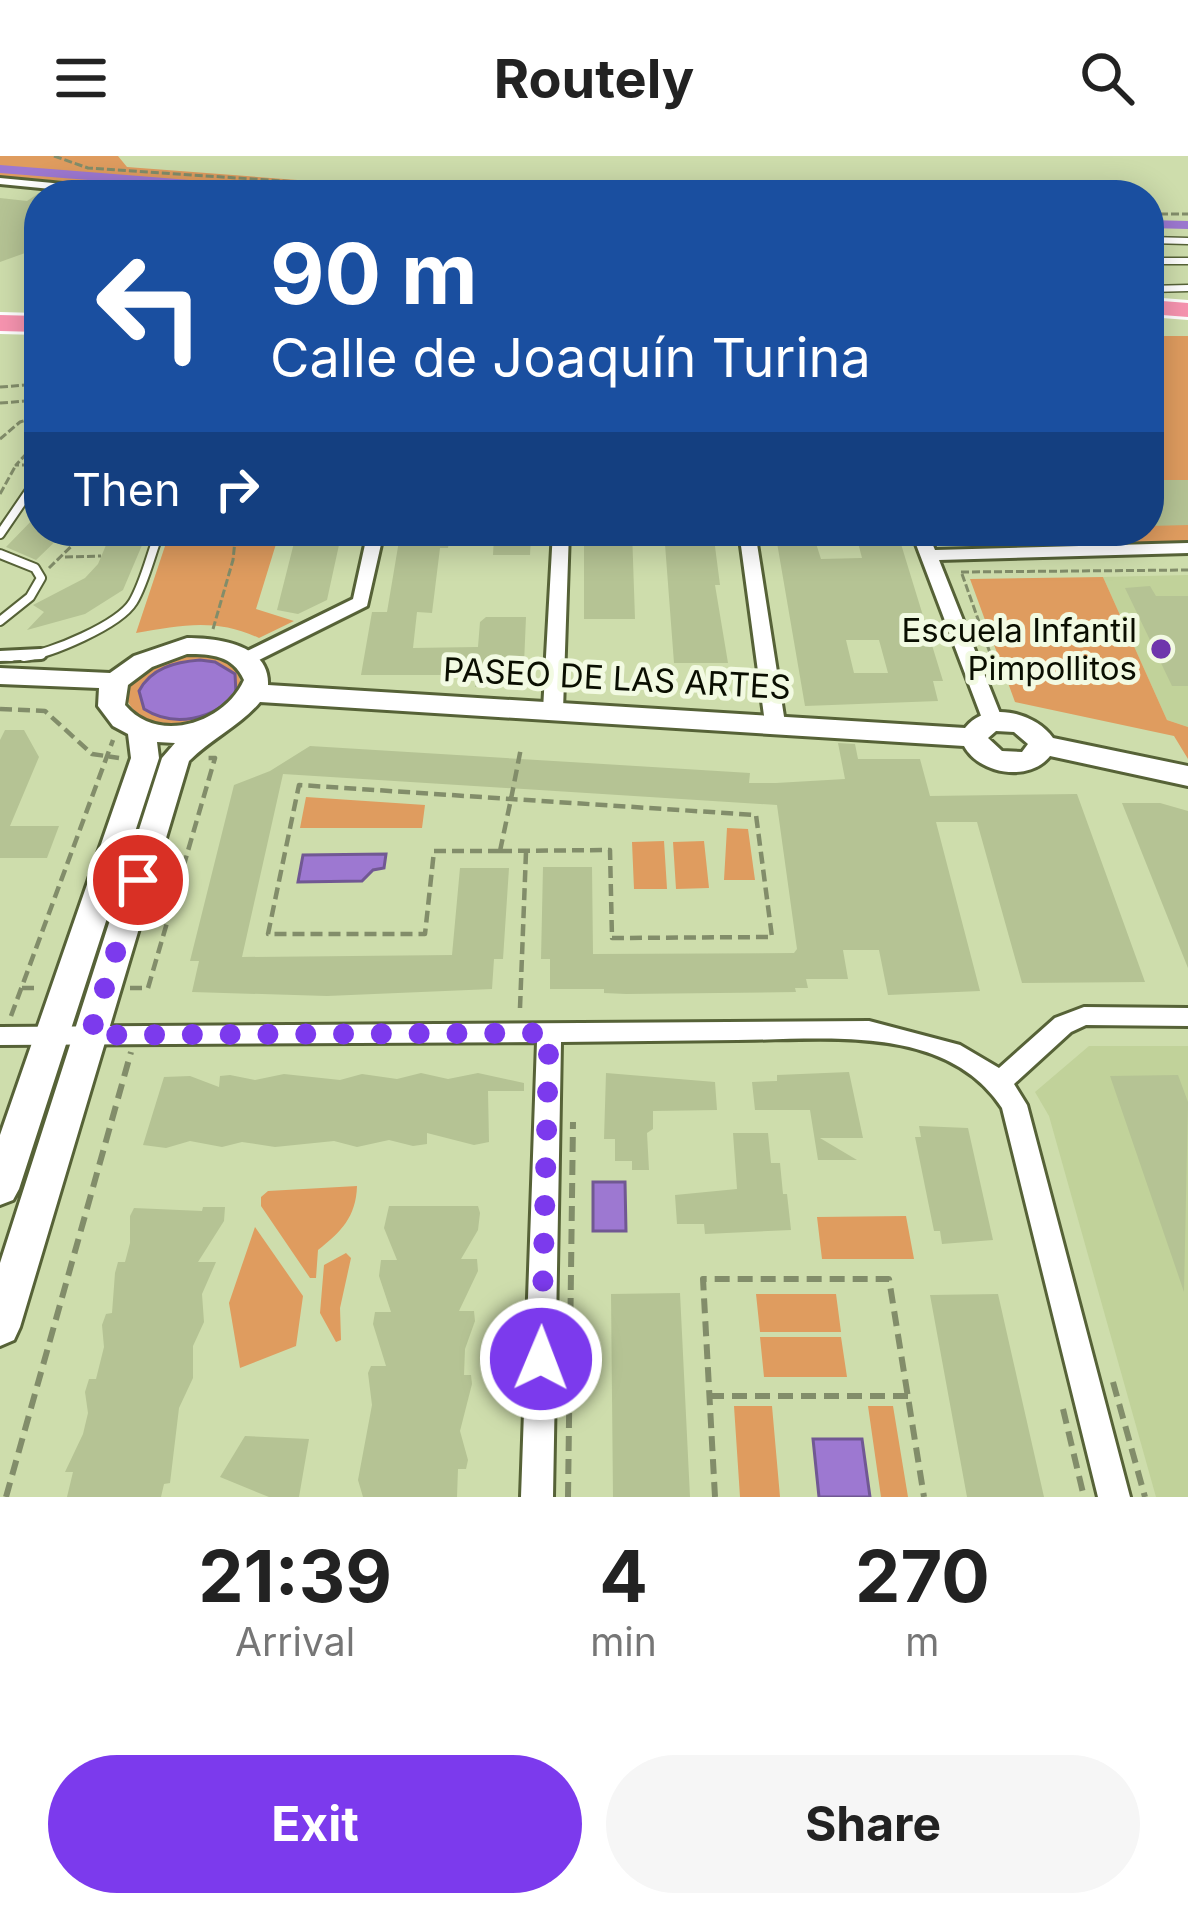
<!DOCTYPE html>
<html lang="en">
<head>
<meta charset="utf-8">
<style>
	:root { --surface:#fff; --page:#f6f6f6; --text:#222; --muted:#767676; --accent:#7c3aed }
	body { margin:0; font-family:Inter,sans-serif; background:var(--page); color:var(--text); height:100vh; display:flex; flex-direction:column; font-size:45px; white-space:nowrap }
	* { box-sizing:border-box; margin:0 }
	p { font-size:39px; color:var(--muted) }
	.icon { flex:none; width:66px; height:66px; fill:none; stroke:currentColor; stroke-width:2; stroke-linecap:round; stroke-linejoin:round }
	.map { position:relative; height:1341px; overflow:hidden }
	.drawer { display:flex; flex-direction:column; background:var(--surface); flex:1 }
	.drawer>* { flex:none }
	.hud { position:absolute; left:24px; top:24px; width:1140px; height:366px; border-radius:48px; box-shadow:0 6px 30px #0003; background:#1a4fa0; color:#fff; overflow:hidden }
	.pin { position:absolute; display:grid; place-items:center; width:102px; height:102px; color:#fff; margin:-51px; border:6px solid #fff; border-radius:50%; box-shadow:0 3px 12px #0007 }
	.me { position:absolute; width:132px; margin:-66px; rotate:1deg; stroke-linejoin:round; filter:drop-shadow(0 0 9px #0008) }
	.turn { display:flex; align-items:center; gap:42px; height:252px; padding:0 48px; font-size:54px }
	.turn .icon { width:156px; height:156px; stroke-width:2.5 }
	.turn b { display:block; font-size:84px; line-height:102px }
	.then { display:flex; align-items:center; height:114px; padding:0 48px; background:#0003; gap:24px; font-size:45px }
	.eta { display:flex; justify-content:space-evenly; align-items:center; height:204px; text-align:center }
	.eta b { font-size:72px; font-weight:700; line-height:84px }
	.cta { display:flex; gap:24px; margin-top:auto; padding:24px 48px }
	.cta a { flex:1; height:138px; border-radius:72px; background:var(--accent); color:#fff; font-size:48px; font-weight:700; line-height:138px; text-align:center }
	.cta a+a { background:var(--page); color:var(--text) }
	header { display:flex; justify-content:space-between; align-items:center; height:156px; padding:0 48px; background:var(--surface); font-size:54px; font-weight:700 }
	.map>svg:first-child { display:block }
	.built { fill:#c1d29a }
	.green { fill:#df9c5f }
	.water { fill:#9d78d1; stroke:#715893; stroke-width:3 }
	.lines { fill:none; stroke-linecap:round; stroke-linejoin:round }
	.canal { fill:#9d78d1; fill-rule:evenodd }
	.building { fill:#b5c394; fill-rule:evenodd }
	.lane-far2-casing { stroke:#566237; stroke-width:9 }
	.lane-far1-casing { stroke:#566237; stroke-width:12 }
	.lane-casing { stroke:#566237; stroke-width:16 }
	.street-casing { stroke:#566237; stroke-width:6 }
	.secondary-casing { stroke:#566237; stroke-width:6 }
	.highway-casing { stroke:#fff; stroke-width:6 }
	.path-far2 { stroke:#828d6a; stroke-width:3; stroke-dasharray:8 3; stroke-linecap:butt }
	.path-far1 { stroke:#828d6a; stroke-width:4.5; stroke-dasharray:12 6; stroke-linecap:butt }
	.path { stroke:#828d6a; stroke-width:6; stroke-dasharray:15 8; stroke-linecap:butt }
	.lane-far2 { stroke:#fff; stroke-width:6 }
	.lane-far1 { stroke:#fff; stroke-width:8 }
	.lane { stroke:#fff; stroke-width:10 }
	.street { fill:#fff; fill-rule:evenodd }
	.secondary { fill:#fff; fill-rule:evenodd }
	.highway { fill:#f794b0; fill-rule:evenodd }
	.route { stroke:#7c3aed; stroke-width:21; stroke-dasharray:0 37.8 }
	.poi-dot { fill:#6f36ac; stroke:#f2fae2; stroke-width:4.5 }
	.labels { text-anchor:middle; stroke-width:10; stroke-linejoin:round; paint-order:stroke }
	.poi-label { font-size:33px; fill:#0a0e01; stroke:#f2fae2; text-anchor:end }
	.street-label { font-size:33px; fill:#0a0e01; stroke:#f2fae2 }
</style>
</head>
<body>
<header><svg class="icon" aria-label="menu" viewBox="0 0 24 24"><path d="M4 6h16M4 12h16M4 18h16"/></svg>Routely<svg class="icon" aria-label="search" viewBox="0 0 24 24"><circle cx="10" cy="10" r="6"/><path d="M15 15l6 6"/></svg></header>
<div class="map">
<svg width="1188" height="1341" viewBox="0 0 1188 1341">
	<rect width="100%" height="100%" fill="#ceddac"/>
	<path class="built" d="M1188,419V571L1167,564L1103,421Z
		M1089,890H1188V1341H1156L1049,960L1035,936Z"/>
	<path class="green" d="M0,0H118L127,11L417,33L621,39H238L0,20Z
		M1149,180H1188V389L1013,394L1006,387H995L990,375H1149Z
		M170,375H280L256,453L294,465L259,482C216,462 182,469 136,477Z
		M1103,421L1167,564L1188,571V603L1174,580L1015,546L970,423Z
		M185,498C209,498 236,500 241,528C227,569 143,588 126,541C132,511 159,506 185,498Z
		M306,641L425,649L422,672H300Z
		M727,672L748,673L755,724H724Z
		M664,685L667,733H634L632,686Z
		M704,685L709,732L676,733L673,686Z
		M357,1030C356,1061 341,1076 318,1094L316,1122H310L261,1050V1041L268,1035Z
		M906,1060L914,1103H822L817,1061Z
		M255,1071L303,1140L296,1190L240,1212L229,1147Z
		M346,1097L351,1102L340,1152L341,1184L336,1186L320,1157L324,1109Z
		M756,1138H836L841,1176H760Z
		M760,1181H841L847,1221H764Z
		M734,1250H772L780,1341H740Z
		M868,1250H893L908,1341H881Z"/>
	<path class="water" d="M200,504L215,506L235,518L236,537C214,564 174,572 144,553L139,535C151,512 175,506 200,504Z
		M386,698L384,712L373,714L362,725L298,726L303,699Z
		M593,1026H625L626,1075H593Z
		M813,1283H862L870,1341H819Z"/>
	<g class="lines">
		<path class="canal" d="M0,9L328,35L335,39H278L0,17Z
			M1149,64L1188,65V73L1149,72Z"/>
	</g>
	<path class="building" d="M39,37V92L0,106V42L27,45Z
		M1149,324H1188V369L1149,370Z
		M39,357V375H66L36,404L6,391Z
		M112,375H148L123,434L85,458L27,474L44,456L33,449L85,422L98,408Z
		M297,375H342L327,444L298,458L277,454Z
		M414,375H451L448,392H440L432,457L417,456L413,492L478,491L480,466L486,461H526L523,531H475V519H361L372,456H387L400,379Z
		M584,375H632L635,463H584Z
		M664,375H713L720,429H715L728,507H674Z
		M775,375H812L821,403L862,402L855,375H897L943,525H933L938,545L805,550ZM846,484H879L888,517H854Z
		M494,380H531L530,399H493Z
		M1150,430L1156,440H1188V530H1172L1125,432Z
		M5,574H24L39,601L10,670H59L47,702H0V584Z
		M838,587L855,588L858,603H920L930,640L1077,638L1145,826L1022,827L977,666H936L980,835L888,839L879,794H843L848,823H806L808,832H795L796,836L626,838L604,837V833H550V803H541L543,711H592L593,798L794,797L797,793L777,649L283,618L242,801L452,799L460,712H509L503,803H494L492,833L327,840L192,836L199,805H190L234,629L270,615L310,590L750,617L749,627H776L845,623Z
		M1122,647H1160L1188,655V812Z
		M849,916L863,982H820L857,1004H818L810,954H755L752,926L777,925V919Z
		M421,917L448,923L478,917L524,927V935H488L489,986L474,989L427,977V988L413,990L389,984L357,991L334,985L275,991L242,986L222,991L190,985L166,992L143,989L164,921L190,920L219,931L220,920L230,919L255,924L284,918L340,924L362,918L397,923Z
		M606,917L715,926L717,954L653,955V973L647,977L649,1014H632V1005H615V983H604Z
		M1178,919L1188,946L1184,1136L1110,920Z
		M919,970L968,972L993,1084L942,1088L940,1075H934L915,981H921Z
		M733,977H768L771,1007H780L783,1038H787L791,1074L705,1078L704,1068H677L675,1039L737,1033Z
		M389,1050H478L480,1057L478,1074L461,1103H477L478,1115L459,1155H474L475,1165L465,1193L464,1219H471L472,1228L460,1275L468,1304L466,1313H458L457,1341H363L358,1324L372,1249L368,1217L371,1210H386L373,1168L375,1156H391L379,1120L381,1104H397L384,1072Z
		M203,1051H225L224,1065L198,1106H216L202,1138L204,1166L193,1190V1222L179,1252L170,1327L164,1328L161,1341H67L73,1316H65L83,1278L88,1257L85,1236L89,1223H96L104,1191L102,1169L106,1158L112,1157L115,1117L118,1106H125L130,1087V1060L134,1052L202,1055Z
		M680,1137L690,1341H613L611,1138Z
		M998,1138L1010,1191L1044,1341H967L930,1139Z
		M245,1280L309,1283L299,1341H269L220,1321Z"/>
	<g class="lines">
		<defs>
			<path id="lane-far2" d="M1149,84L1188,85
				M1149,105H1188
				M1149,133L1188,132"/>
			<path id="lane-far1" d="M0,378L39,321
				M0,398L35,412L41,422L30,441L0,465
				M0,500L11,501
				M24,501C50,498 119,469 133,446C145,426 151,397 160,375"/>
			<path id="lane" d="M0,500L41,498"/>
			<path id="street" d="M0,22L148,36L154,39H112L0,28Z
				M368,375H384L367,450L253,507H239L237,503L239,499L353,443Z
				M553,375H569L563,554L553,560L543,554Z
				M739,375H755L785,567L775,573L765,567Z
				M911,375H927L935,394L1188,387V397L939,404L1003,565L993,571L983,565Z
				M1084,851L1188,852V870L1086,869L1071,876L1014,928L1027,949L1130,1341H1098L1002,952C946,867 825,884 737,884C678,885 620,885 561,886L553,1341H521L537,886L0,889V871L869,865L960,889L999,912L1055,862Z"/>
			<path id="secondary" d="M187,482C219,482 270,489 268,529L965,572C986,544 1035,556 1053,582L1188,610V630L1050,600C1030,626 980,619 964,590L260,546C240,570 212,582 189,605L20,1171L14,1184L0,1190V1107L162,602L175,587L157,586L159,602L19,1033L13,1044L0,1049V979L131,602L128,578L113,570L98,550L99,532L0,528V512L110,517L134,500ZM187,498C211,498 233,499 244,524C225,567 158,589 125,549L128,529L152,511ZM996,575L1014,576L1028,588L1022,596L1002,595L988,582Z"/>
			<path id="highway" d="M1149,144L1188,147V161L1149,158Z
				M0,159L39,160V176L0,175Z"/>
		</defs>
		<use href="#lane-far2" class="lane-far2-casing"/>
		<use href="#lane-far1" class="lane-far1-casing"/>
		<use href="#lane" class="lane-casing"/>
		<use href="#street" class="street-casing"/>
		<use href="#secondary" class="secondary-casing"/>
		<use href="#highway" class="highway-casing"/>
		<path class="path-far2" d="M54,0L88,12L491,39
			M1149,58H1188
			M0,231L39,228
			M0,247L39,244
			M0,283L20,266L39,260
			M30,309H16L39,284
			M0,338L16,309
			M79,385L108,384
			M65,401L101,400
			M49,412L87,375
			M961,416L1188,414
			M962,418L990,497
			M213,473L233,404L236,375"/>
		<path class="path-far1" d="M0,553L45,555L92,598L119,602
			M511,643L521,592
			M500,695H434L425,778H268L299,629L511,643
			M500,695L511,643
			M500,695L610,694L612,782L772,781L756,659L511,643
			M22,832H40
			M130,832H148L215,602H208
			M520,852L526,696
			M11,860L113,584"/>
		<path class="path" d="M1113,1226L1145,1341
			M709,1240H908
			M1063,1253L1084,1341
			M6,1341L131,896
			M568,1341L573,966
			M715,1341L703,1123H889L924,1341"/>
		<use href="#lane-far2" class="lane-far2"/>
		<use href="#lane-far1" class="lane-far1"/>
		<use href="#lane" class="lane"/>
		<use href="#street" class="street"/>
		<use href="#secondary" class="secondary"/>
		<use href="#highway" class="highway"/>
	</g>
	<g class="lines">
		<path class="route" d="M138,724L90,879L549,877L541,1203"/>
	</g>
	<circle class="poi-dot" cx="1161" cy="493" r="12"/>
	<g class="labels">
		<g class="poi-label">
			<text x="1137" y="486">Escuela Infantil<tspan x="1137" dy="38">Pimpollitos</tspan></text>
		</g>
		<g class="street-label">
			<text transform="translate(617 522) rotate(3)" y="12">PASEO DE LAS ARTES</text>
		</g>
	</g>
</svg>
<div class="pin" style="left:138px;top:724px;background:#d93025"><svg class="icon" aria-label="arrive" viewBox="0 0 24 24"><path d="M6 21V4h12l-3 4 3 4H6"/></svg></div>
<svg class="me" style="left:541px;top:1203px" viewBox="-20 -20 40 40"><circle r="17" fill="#7c3aed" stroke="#fff" stroke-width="3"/><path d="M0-11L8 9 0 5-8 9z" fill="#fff"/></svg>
<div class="hud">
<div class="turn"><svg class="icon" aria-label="left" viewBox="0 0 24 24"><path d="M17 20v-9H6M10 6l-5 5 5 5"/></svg><div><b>90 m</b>Calle de Joaquín Turina</div></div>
<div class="then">Then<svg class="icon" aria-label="right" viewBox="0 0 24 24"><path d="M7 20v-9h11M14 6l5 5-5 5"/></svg></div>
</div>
</div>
<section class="drawer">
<div class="eta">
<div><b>21:39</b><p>Arrival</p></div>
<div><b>4</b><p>min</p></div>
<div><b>270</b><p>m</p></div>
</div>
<div class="cta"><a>Exit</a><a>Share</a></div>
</section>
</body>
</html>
